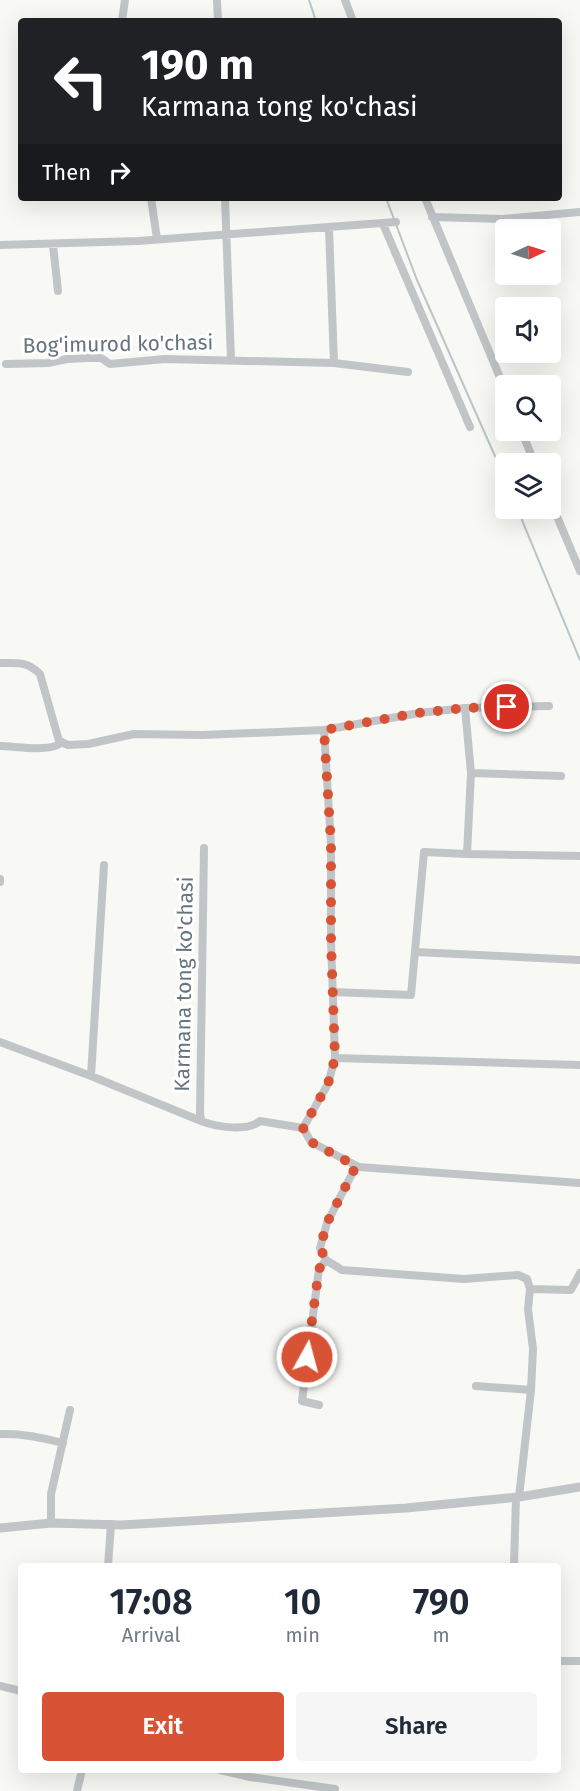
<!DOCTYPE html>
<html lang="en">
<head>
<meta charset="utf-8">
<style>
	:root { --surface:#fff; --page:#f6f6f7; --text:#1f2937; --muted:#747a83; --accent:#d85335 }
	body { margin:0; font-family:"Fira Sans",sans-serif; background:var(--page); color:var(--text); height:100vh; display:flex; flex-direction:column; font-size:22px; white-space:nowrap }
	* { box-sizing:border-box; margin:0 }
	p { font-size:20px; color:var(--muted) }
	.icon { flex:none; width:33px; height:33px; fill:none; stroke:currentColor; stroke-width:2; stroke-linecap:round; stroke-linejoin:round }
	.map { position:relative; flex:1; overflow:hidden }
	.drawer { position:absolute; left:18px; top:1563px; width:543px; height:210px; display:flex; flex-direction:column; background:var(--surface); border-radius:6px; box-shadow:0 6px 24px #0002 }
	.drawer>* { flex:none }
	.top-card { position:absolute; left:18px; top:18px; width:544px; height:183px; border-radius:6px; box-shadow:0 6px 24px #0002; background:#202124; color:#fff; overflow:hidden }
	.needle { width:39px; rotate:86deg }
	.controls { position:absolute; left:495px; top:219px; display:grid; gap:12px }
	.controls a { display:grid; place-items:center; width:66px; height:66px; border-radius:6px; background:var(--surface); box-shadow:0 6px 24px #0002; font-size:30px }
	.pin { position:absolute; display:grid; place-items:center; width:51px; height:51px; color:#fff; margin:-26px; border:3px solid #fff; border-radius:50%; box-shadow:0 2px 6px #0007 }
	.me { position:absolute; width:66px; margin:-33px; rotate:7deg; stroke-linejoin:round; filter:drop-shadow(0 0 4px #0008) }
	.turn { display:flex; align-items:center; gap:21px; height:126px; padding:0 24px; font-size:27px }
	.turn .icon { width:78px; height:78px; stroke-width:2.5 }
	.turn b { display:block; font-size:42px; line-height:51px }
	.then { display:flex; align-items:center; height:57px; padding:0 24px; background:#0003; gap:12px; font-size:22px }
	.eta { display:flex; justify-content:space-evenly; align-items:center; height:102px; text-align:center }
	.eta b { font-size:36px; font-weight:600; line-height:42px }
	.action { display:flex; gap:12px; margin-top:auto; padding:12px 24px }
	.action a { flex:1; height:69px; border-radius:6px; background:var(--accent); color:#fff; font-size:24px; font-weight:600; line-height:69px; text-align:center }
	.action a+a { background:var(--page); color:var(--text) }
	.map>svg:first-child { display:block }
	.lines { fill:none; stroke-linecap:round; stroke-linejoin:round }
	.stream { stroke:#b9c5c8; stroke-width:2 }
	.minor { stroke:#c1c5c8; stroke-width:8 }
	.tertiary { stroke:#c1c5c8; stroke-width:9 }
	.route { stroke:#d85335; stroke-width:10; stroke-dasharray:0 18 }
	.labels { text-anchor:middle; stroke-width:6; stroke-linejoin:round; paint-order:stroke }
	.street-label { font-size:21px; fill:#65747e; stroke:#fff }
</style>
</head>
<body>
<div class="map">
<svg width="580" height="1791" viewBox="0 0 580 1791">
	<rect width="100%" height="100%" fill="#f8f8f5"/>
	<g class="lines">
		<path class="stream" d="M309,0L316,21
			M386,198L417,280L506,481
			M517,508L580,660"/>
		<path class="minor" d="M217,0L218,21
			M345,0L353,21
			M122,21L125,0
			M151,198L157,239
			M225,198L231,359
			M425,198L506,392
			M432,217L503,219L580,212
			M383,224L470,427
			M0,245L138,241L396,222
			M53,245L58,291
			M334,363L408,372
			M6,364L48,363L67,359L88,358H101L110,364L165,359L334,363L329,228
			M521,430L535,464
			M550,500L580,571
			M0,663C17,663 27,661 40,674L59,741L68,745L88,744L134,734L203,735L324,730L331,844V941L335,1058L328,1084L303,1128
			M324,730L419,713L465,708L549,706
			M0,746C16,746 51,753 62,742
			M471,773L561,776
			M204,848L200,1112L201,1121C217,1127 246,1132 260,1121L303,1128
			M467,854L580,856
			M0,882V879
			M416,952L580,960
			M333,992L411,995L424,852L467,854L471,773L465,708
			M0,1042L91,1076L201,1121
			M335,1058L580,1065
			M91,1076L104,865
			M303,1128L311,1142L359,1167L580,1183
			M356,1166L327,1223L320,1248L326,1260L342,1270L464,1279L518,1275L527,1279L530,1289
			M476,1386L531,1390
			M319,1405L302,1401L319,1269L326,1260
			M0,1434C22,1433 41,1437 63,1443
			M519,1497L531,1390L533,1349L528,1309L530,1289L571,1290L580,1273
			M51,1523V1494L70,1410
			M108,1566L111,1524
			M514,1566L516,1497
			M558,1661H580
			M0,1686L21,1691
			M220,1770L250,1777L335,1789
			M77,1791L82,1770"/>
		<path class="tertiary" d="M0,1528L51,1523L122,1525L406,1508L519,1497L580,1487"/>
	</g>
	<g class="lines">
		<path class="route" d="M307,1357L319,1269L326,1260L320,1248L327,1223L356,1166L311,1142L303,1128L328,1084L335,1058L331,941V844L324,730L418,713L465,708L507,707"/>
	</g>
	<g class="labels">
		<g class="street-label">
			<text transform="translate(118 344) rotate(-1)" y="7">Bog'imurod ko'chasi</text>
			<text transform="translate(184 984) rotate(-89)" y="7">Karmana tong ko'chasi</text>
		</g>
	</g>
</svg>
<div class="controls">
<a><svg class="needle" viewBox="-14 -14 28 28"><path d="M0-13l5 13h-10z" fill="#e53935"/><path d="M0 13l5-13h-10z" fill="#747a83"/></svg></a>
<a><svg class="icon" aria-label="sound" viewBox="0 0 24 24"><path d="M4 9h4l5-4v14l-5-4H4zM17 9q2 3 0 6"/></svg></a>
<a><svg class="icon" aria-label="search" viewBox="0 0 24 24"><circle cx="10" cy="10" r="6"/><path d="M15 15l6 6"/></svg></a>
<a><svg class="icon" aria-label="layers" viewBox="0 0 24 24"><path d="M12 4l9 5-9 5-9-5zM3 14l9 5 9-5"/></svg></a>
</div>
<div class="pin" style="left:507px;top:707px;background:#d93025"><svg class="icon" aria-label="arrive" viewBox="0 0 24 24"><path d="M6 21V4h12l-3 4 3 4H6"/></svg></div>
<svg class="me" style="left:307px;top:1357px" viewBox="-20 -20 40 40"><circle r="17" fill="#d85335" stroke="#fff" stroke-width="3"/><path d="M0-11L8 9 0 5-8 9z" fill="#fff"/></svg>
<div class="top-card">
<div class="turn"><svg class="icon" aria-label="left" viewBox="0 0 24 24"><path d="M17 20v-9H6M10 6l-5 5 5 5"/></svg><div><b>190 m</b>Karmana tong ko'chasi</div></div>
<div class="then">Then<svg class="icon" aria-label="right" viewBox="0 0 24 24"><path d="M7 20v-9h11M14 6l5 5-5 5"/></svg></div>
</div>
<section class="drawer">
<div class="eta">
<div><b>17:08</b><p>Arrival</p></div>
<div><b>10</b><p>min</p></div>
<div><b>790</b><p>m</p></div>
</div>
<div class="action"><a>Exit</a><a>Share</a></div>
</section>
</div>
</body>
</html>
